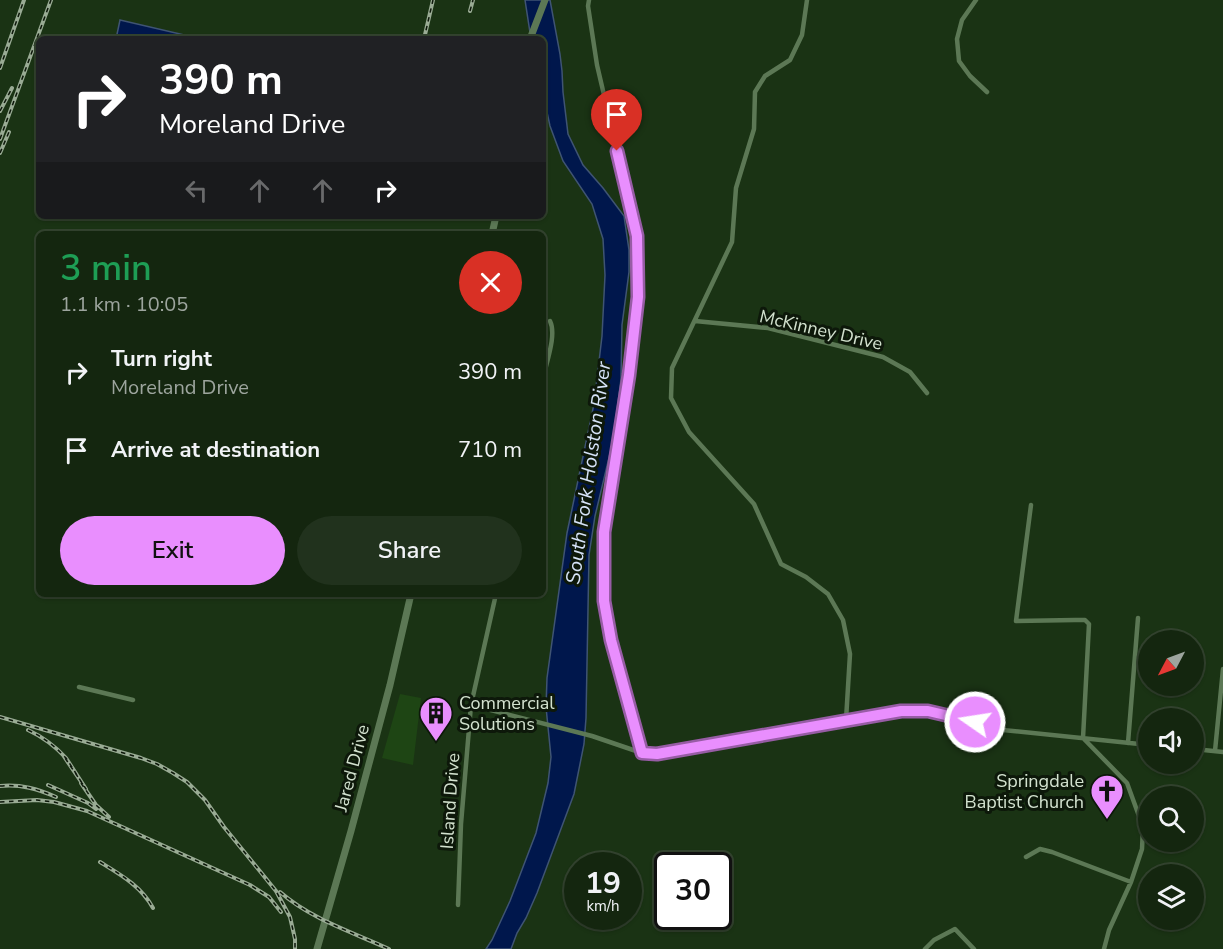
<!DOCTYPE html>
<html lang="en">
<head>
<meta charset="utf-8">
<style>
	:root { --surface:#14260f; --page:#21321d; --text:#f1f3f6; --muted:#9da59e; --line:#33432f; --accent:#e98efe }
	body { margin:0; font-family:"Nunito Sans",sans-serif; background:var(--page); color:var(--text); height:100vh; display:flex; flex-direction:column; font-size:22px; white-space:nowrap }
	* { box-sizing:border-box; margin:0 }
	p { font-size:20px; color:var(--muted) }
	.icon { flex:none; width:33px; height:33px; fill:none; stroke:currentColor; stroke-width:2; stroke-linecap:round; stroke-linejoin:round }
	.map { position:relative; flex:1; overflow:hidden }
	.details { position:absolute; left:36px; top:231px; width:510px; height:366px; display:flex; flex-direction:column; background:var(--surface); border-radius:9px; box-shadow:0 2px 4px #0004,0 0 0 2px var(--line) }
	.details>* { flex:none }
	.banner { position:absolute; left:36px; top:36px; width:510px; height:183px; border-radius:9px; box-shadow:0 2px 4px #0004,0 0 0 2px var(--line); background:#202124; color:#fff; overflow:hidden }
	.needle { width:39px; rotate:229deg }
	.tools { position:absolute; left:1138px; top:630px; display:grid; gap:12px }
	.tools a { display:grid; place-items:center; width:66px; height:66px; border-radius:50%; background:var(--surface); box-shadow:0 2px 4px #0004,0 0 0 2px var(--line); font-size:30px }
	.speed { position:absolute; left:564px; top:852px; display:flex; gap:12px; font-size:30px; font-weight:700; text-align:center }
	.speed>* { display:grid; place-content:center; width:78px; height:78px; border-radius:50%; background:var(--surface); box-shadow:0 2px 4px #0004,0 0 0 2px var(--line); line-height:1 }
	.speed small { font-size:15px; font-weight:400 }
	.speed .limit { border:3px solid #111; border-radius:9px; background:#fff; color:#111 }
	.pin { position:absolute; display:grid; place-items:center; width:51px; height:51px; color:#fff; margin:-62px -26px; border-radius:50% 50% 50% 0; rotate:-45deg; box-shadow:0 0 6px #0007 }
	.pin .icon { rotate:45deg }
	.me { position:absolute; width:66px; margin:-33px; rotate:283deg; stroke-linejoin:round; filter:drop-shadow(0 0 4px #0008) }
	.turn { display:flex; align-items:center; gap:21px; height:126px; padding:0 24px; font-size:27px }
	.turn .icon { width:78px; height:78px; stroke-width:2.5 }
	.turn b { display:block; font-size:42px; line-height:51px }
	.lanes { display:flex; align-items:center; height:57px; padding:0 24px; background:#0003; justify-content:center; gap:30px; direction:ltr }
	.lanes .off { opacity:.35 }
	.round { display:grid; place-items:center; flex:none; width:63px; height:63px; border-radius:32px; background:var(--page) }
	.head { display:flex; align-items:center; justify-content:space-between; height:102px; padding:0 24px }
	h1 { font-size:36px; font-weight:600; line-height:45px; color:#1e9e55 }
	.action { display:flex; gap:12px; margin-top:auto; padding:12px 24px }
	.action a { flex:1; height:69px; border-radius:36px; background:var(--accent); color:#111; font-size:24px; font-weight:600; line-height:69px; text-align:center }
	.action a+a { background:var(--page); color:var(--text) }
	ul { padding:0; list-style:none }
	li { display:flex; align-items:center; gap:18px; height:78px; padding:0 24px }
	li div { flex:1 }
	li b { display:block; font-size:22px }
	li em { font-style:normal }
	.map>svg:first-child { display:block }
	.green { fill:#1e4514 }
	.water { fill:#00174c; stroke:#3f5473; stroke-width:1.5 }
	.lines { fill:none; stroke-linecap:round; stroke-linejoin:round }
	.street { stroke:#5c7855; stroke-width:4.5 }
	.secondary { stroke:#5c7855; stroke-width:7 }
	.rail-casing { stroke:#99ab94; stroke-width:4 }
	.rail { stroke:#0d180a; stroke-width:1.5; stroke-dasharray:4.5; stroke-linecap:butt }
	.route-casing { stroke:#975ca5; stroke-width:15 }
	.route { stroke:#e98efe; stroke-width:10 }
	.labels { text-anchor:middle; stroke-width:6; stroke-linejoin:round; paint-order:stroke }
	.street-label { font-size:18px; fill:#d3e2cf; stroke:#0d180a }
	.poi-label { font-size:18px; fill:#d3e2cf; stroke:#0d180a; text-anchor:start }
	.water-label { font-size:20px; font-style:italic; fill:#d6e3f8; stroke:#0d180a }
</style>
</head>
<body>
<div class="map">
<svg width="1223" height="949" viewBox="0 0 1223 949">
	<rect width="100%" height="100%" fill="#1a3314"/>
	<path class="green" d="M400,694L421,698L413,765L382,758Z"/>
	<path class="water" d="M525,0H550L560,54L562,71L563,92L568,134L583,165L603,188L624,216L629,250V272L622,325L621,379L613,441L595,516L589,555L586,718L584,744L574,794L537,893L526,918L517,933L511,949H486L492,940L510,901L536,833L548,783L551,757L546,707L547,678L567,533L594,404L602,336L605,275L603,239L592,204L563,161L550,126L543,94V39H531Z
		M120,20L193,37L192,39H116Z"/>
	<g class="lines">
		<path class="street" d="M589,0L588,6L597,65L637,236L638,297L629,375L604,532V601L611,640L642,753
			M807,0L802,35L790,60L765,76L755,92L754,129L736,188L732,242L672,368L671,398L689,432L754,504L781,564L806,577L828,594L843,620L850,654L846,720
			M976,0L962,20L957,39L959,61L970,76L987,92
			M695,321L768,328L883,357L910,372L927,393
			M543,379C546,363 557,335 550,321
			M1031,505L1016,621L1075,620H1085L1089,624L1083,738L1127,783L1143,827L1142,849L1131,882L1109,930L1104,949
			M79,687L133,700
			M471,705L592,736L642,753L657,754L901,711H928L1003,730L1149,745
			M1128,743L1138,618
			M1194,749L1223,752
			M1215,751L1223,669
			M1026,857L1040,849L1052,852L1131,882
			M458,905L461,824L471,705L496,594
			M925,949L934,940L955,929L974,949"/>
		<path class="secondary" d="M530,39L545,0
			M492,234L496,216
			M317,949L351,831L390,685L411,594"/>
		<defs>
			<path id="rail" d="M470,11L473,0
				M424,39L433,0
				M0,68L24,0
				M0,111L12,88
				M0,139L51,0
				M0,153L9,132
				M0,717L141,758L157,764L173,773L187,782L205,800L224,827L276,891L290,917L295,939V949
				M28,730C43,737 55,746 66,758L86,789L63,755
				M81,783L96,805L109,817
				M48,785L88,803L96,809
				M0,786C21,784 38,789 56,797
				M0,802L37,800L54,802L87,811L250,885L269,897L281,912
				M100,862C121,875 141,886 153,908
				M280,892C311,919 352,932 389,949"/>
		</defs>
		<use href="#rail" class="rail-casing"/>
		<use href="#rail" class="rail"/>
	</g>
	<g class="lines">
		<defs>
			<path id="route" d="M617,151L637,236L638,297L629,375L604,532V601L611,640L642,753L657,754L901,711H928L975,722"/>
		</defs>
		<use href="#route" class="route-casing"/>
		<use href="#route" class="route"/>
	</g>
	<defs>
		<symbol id="building-pin" viewBox="-11 -11 22 30"><path d="M0 17L-7.5 6A9.5 9.5 0 1 1 7.5 6Z" fill="#e98efe" stroke="#0d180a"/><path d="M-4-6H4V6H1V3H-1V6H-4ZM-2.5-4.3h1.7v1.8h-1.7ZM.8-4.3h1.7v1.8H.8ZM-2.5-1h1.7V.8h-1.7ZM.8-1h1.7V.8H.8Z" fill="#111"/></symbol>
		<symbol id="church-pin" viewBox="-11 -11 22 30"><path d="M0 17L-7.5 6A9.5 9.5 0 1 1 7.5 6Z" fill="#e98efe" stroke="#0d180a"/><path d="M-1.2-6h2.4v3.5h3.3v2.4h-3.3V6h-2.4V-.1h-3.3v-2.4h3.3Z" fill="#111"/></symbol>
	</defs>
	<g fill-rule="evenodd">
		<use href="#building-pin" x="417" y="694" width="38" height="52"/>
		<use href="#church-pin" x="1088" y="772" width="38" height="52"/>
	</g>
	<g class="labels">
		<g class="street-label">
			<text transform="translate(821 330) rotate(13)" y="6">McKinney Drive</text>
			<text transform="translate(352 768) rotate(-75)" y="6">Jared Drive</text>
			<text transform="translate(450 801) rotate(-86)" y="6">Island Drive</text>
		</g>
		<g class="poi-label">
			<text x="459" y="709">Commercial<tspan x="459" dy="21">Solutions</tspan></text>
			<text x="1084" y="787" text-anchor="end">Springdale<tspan x="1084" dy="21">Baptist Church</tspan></text>
		</g>
		<g class="water-label">
			<text transform="translate(588 473) rotate(-82)" y="7">South Fork Holston River</text>
		</g>
	</g>
</svg>
<div class="tools">
<a><svg class="needle" viewBox="-14 -14 28 28"><path d="M0-13l5 13h-10z" fill="#e53935"/><path d="M0 13l5-13h-10z" fill="#9da59e"/></svg></a>
<a><svg class="icon" aria-label="sound" viewBox="0 0 24 24"><path d="M4 9h4l5-4v14l-5-4H4zM17 9q2 3 0 6"/></svg></a>
<a><svg class="icon" aria-label="search" viewBox="0 0 24 24"><circle cx="10" cy="10" r="6"/><path d="M15 15l6 6"/></svg></a>
<a><svg class="icon" aria-label="layers" viewBox="0 0 24 24"><path d="M12 4l9 5-9 5-9-5zM3 14l9 5 9-5"/></svg></a>
</div>
<div class="speed"><div>19<small>km/h</small></div><div class="limit">30</div></div>
<div class="pin" style="left:617px;top:151px;background:#d93025"><svg class="icon" aria-label="arrive" viewBox="0 0 24 24"><path d="M6 21V4h12l-3 4 3 4H6"/></svg></div>
<svg class="me" style="left:975px;top:722px" viewBox="-20 -20 40 40"><circle r="17" fill="#e98efe" stroke="#fff" stroke-width="3"/><path d="M0-11L8 9 0 5-8 9z" fill="#fff"/></svg>
<div class="banner">
<div class="turn"><svg class="icon" aria-label="right" viewBox="0 0 24 24"><path d="M7 20v-9h11M14 6l5 5-5 5"/></svg><div><b>390 m</b>Moreland Drive</div></div>
<div class="lanes"><svg class="icon off" aria-label="left" viewBox="0 0 24 24"><path d="M17 20v-9H6M10 6l-5 5 5 5"/></svg><svg class="icon off" aria-label="ahead" viewBox="0 0 24 24"><path d="M12 20V5M6 11l6-6 6 6"/></svg><svg class="icon off" aria-label="ahead" viewBox="0 0 24 24"><path d="M12 20V5M6 11l6-6 6 6"/></svg><svg class="icon" aria-label="right" viewBox="0 0 24 24"><path d="M7 20v-9h11M14 6l5 5-5 5"/></svg></div>
</div>
<section class="details">
<div class="head"><div><h1>3 min</h1><p>1.1 km · 10:05</p></div><a class="round" style="background:#d93025;color:#fff"><svg class="icon" aria-label="close" viewBox="0 0 24 24"><path d="M6 6l12 12M18 6L6 18"/></svg></a></div>
<ul>
<li><svg class="icon" aria-label="right" viewBox="0 0 24 24"><path d="M7 20v-9h11M14 6l5 5-5 5"/></svg><div><b>Turn right</b><p>Moreland Drive</p></div><em>390 m</em></li>
<li><svg class="icon" aria-label="arrive" viewBox="0 0 24 24"><path d="M6 21V4h12l-3 4 3 4H6"/></svg><div><b>Arrive at destination</b></div><em>710 m</em></li>
</ul>
<div class="action"><a>Exit</a><a>Share</a></div>
</section>
</div>
</body>
</html>
